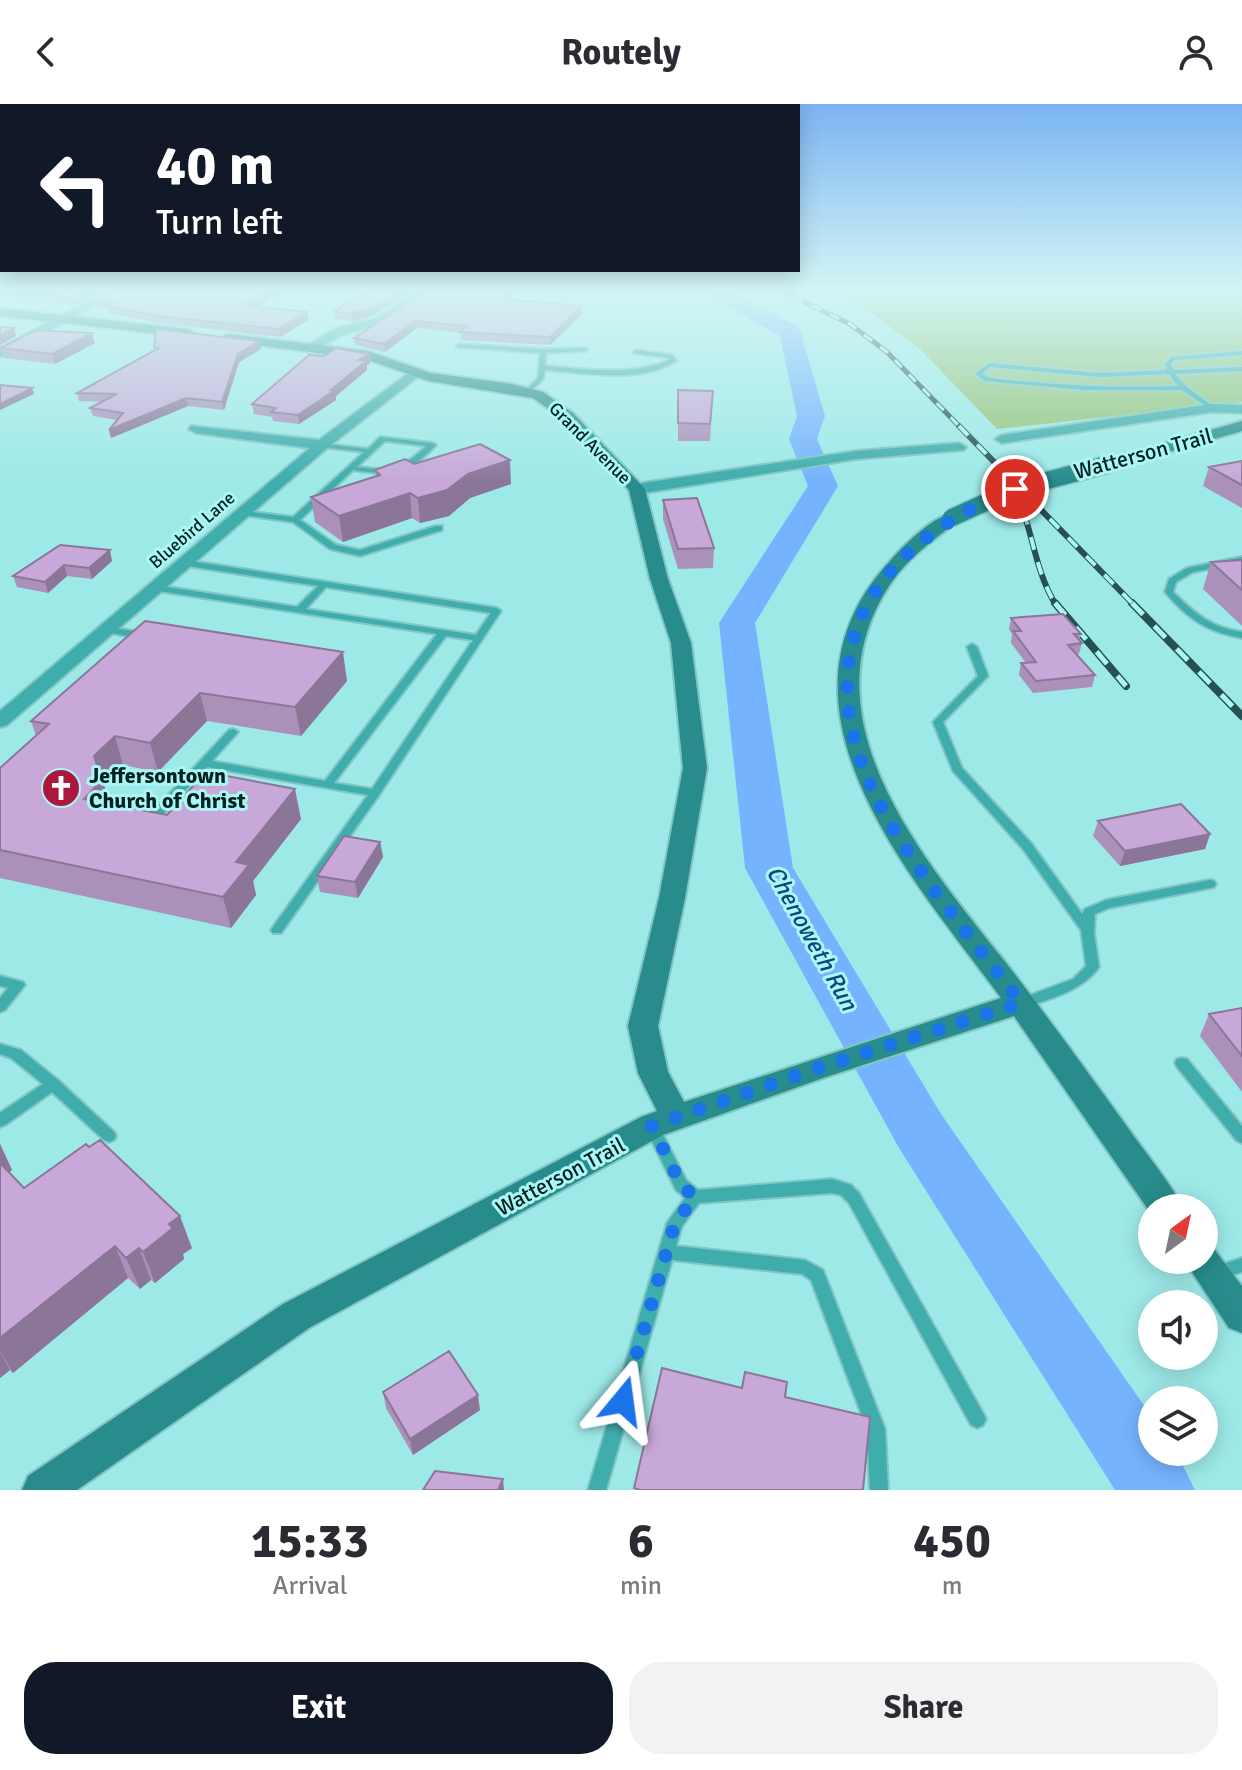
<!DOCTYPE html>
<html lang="en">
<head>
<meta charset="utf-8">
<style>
	:root { --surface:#fff; --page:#f2f2f3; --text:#2b2b33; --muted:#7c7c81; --accent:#111827 }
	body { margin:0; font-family:Signika,sans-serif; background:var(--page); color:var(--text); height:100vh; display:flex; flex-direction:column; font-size:30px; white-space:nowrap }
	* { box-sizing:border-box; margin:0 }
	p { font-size:26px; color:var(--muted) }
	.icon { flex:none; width:44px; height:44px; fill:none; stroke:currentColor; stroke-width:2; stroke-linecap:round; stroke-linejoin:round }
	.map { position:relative; height:1386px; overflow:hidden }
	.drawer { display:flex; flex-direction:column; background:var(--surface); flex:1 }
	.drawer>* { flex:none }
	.banner { position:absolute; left:0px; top:0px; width:800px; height:168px; box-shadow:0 4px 20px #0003; background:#111827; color:#fff; overflow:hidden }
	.needle { width:52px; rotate:33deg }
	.controls { position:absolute; left:1138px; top:1090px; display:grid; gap:16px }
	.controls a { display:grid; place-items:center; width:80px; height:80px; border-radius:50%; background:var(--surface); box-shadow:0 4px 20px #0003; font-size:40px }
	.pin { position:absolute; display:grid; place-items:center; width:68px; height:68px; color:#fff; margin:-34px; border:4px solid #fff; border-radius:50%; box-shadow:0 2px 8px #0007 }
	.me { position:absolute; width:88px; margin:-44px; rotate:16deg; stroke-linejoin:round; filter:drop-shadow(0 0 6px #0008) }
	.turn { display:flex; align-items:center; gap:28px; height:168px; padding:0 24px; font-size:36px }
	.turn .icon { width:104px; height:104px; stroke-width:2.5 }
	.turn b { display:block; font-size:56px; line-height:68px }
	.eta { display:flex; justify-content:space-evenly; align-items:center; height:136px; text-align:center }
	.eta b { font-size:48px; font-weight:800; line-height:56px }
	.cta { display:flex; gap:16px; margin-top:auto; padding:16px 24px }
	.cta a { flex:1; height:92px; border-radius:32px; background:var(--accent); color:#fff; font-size:32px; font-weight:800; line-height:92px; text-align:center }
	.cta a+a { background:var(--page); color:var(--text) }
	header { display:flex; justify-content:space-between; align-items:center; height:104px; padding:0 24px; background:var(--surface); font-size:36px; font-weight:800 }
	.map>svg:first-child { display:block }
	.green { fill:#95c279 }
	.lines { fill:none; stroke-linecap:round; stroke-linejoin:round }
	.river { fill:#76b3fe; fill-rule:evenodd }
	.lane-casing { stroke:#81c5c4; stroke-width:4 }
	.street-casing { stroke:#81c5c4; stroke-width:4 }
	.secondary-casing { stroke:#81c5c4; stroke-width:4 }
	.lane { fill:#3fadac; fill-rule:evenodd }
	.street { fill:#3fadac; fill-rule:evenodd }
	.secondary { fill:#278c8b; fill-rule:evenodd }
	.rail-far2-casing { stroke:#275151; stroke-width:5 }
	.rail-far1-casing { stroke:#275151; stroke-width:6 }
	.rail-casing { stroke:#275151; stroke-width:8 }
	.rail-far2 { stroke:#aaf7f5; stroke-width:3; stroke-dasharray:10; stroke-linecap:butt }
	.rail-far1 { stroke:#aaf7f5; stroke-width:4; stroke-dasharray:13; stroke-linecap:butt }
	.rail { stroke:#aaf7f5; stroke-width:5; stroke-dasharray:16; stroke-linecap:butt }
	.secondary-bridge-casing { stroke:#81c5c4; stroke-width:20; stroke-linecap:butt }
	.secondary-bridge { stroke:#278c8b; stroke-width:17 }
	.wall { fill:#ab90ba }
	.shaded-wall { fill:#8b7697 }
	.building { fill:#c7a8d8; stroke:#8b7697; stroke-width:2 }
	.route { stroke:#1a73e8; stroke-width:14; stroke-dasharray:0 25.2 }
	.labels { text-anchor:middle; stroke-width:6; stroke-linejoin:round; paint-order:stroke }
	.far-street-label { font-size:18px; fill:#012121; stroke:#aaf7f5 }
	.street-label { font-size:22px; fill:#012121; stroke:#aaf7f5 }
	.poi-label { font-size:22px; font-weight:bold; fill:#012121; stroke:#aaf7f5; text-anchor:start }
	.water-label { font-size:24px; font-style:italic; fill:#0e457f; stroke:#aaf7f5 }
</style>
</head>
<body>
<header><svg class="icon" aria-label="back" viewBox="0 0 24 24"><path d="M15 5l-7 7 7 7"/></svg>Routely<svg class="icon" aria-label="person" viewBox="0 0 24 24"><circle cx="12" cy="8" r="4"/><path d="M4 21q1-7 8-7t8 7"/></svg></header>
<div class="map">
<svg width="1242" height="1386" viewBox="0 0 1242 1386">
	<rect width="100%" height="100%" fill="#9de9e8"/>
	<path class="green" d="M838,184H1242V298L997,325L920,245Z"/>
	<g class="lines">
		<path class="river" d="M695,184H723L799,223L825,312L817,335L838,382L755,519L793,764L941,1010L1152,1313V1348H1176L1195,1386H1115L899,1044L745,764L719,519L808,382L789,335L797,312L780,232Z"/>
		<defs>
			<path id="lane" d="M459,240L543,245L585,244L587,245V247L546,249L545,262C587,265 630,273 669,256L668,254L634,249V247L636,246L672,251L676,257C638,280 587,269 545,266L543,275L528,290L525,288L538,274L540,249L457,243V241Z
				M1242,247V251L1175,256L1171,260L1173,266L1242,263V267L1175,270L1188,284L1214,303V305L1212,306L1182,286H1084L985,277L975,270L989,259L1100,269L1167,266L1165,260L1171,253ZM990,263L1100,273L1169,270L1178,282C1125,284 1072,282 1019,277C1007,276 992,276 982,270Z
				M380,333L432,339L436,341C406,372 394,372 353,366L300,416L336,441L360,446L436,422H442V426L360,452L330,445L293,418L243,411L239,409L243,407L293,413L364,348L322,343L318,341L319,339L368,345ZM385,337L426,342C400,367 392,367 357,363Z
				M1242,453V459L1193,468L1176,478L1173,488C1194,509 1212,524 1242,528V534C1207,528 1188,515 1165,488L1169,475L1187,464Z
				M184,456L497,504L501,507L379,691L281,829H273L271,826L273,823L368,691L207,663L153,721H145L143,718L229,626L233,625L238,628L212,657L325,677L437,530L152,486L151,484L155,481L297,503L318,482L181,461V457ZM326,483L491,509L476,531L306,505ZM446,532L473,536L372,685L334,679Z
				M107,523L146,529L151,532L146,535L104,528L102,526Z
				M972,540L977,543L988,572L943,618L962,664L1031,739L1082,810L1085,805L1106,796L1210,776L1214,777L1216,780L1214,783L1210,784L1109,804L1095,810L1094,829L1099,863C1082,887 1050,895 1022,904L1017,902L1015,899L1017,896L1073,875L1086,862L1081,826L1023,745L953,667L933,618L978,572L967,543Z
				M0,872L23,878L25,881L5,906L0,908V894L8,884L0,882Z
				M0,940L21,946L58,976L114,1028L116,1032L114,1036L109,1038L104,1036L52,988L5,1021L0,1023V1009L43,980L11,954L0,950Z
				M1182,954L1187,955L1242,1022V1039L1237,1037L1177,963L1175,959L1177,955Z
				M652,1017L657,1019L686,1076L698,1086L832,1075L851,1081L859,1089L983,1309L986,1315L983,1321L977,1324L971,1321L849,1099L841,1091L832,1089L699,1099L682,1122L676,1142L805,1156L823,1166L885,1325L888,1386H870L867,1325L811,1176L802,1170L672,1156L606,1386H588L667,1119L685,1094L676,1086L645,1023L647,1019Z
				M1242,1154V1168L1217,1176L1211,1174L1209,1169L1211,1164Z"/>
			<path id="street" d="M113,184H127L0,253V244Z
				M425,184H438L381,220L344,230L315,246L305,243L336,224L373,215Z
				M414,265L419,266V272L327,344L7,621L0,623V607L310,344L196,329L189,325L191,322L319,336Z
				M1212,300L1242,301V309L1212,308L1002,339L995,335L1002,331Z
				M959,339L966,343L964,346L856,355L637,390L629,385L637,380L856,347Z"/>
			<path id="secondary" d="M0,204L188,225L194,229L188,233L0,212Z
				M229,230L367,247L431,269L512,280L543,288L573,309L645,385L668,475L691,539L707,664L685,794L658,922L668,968L684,998L1001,894C914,775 755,602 890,457C902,443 938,406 957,410L960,414L957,418C933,436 908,454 891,479C799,616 928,760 1010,864C1050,916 1089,970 1128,1024C1146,1050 1169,1076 1183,1104H1152V1111L1014,912L826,973L663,1031L309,1224L77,1386H22L28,1372L283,1200L641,1013L657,1007L638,969L628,922L659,794L683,664L671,539L650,475L629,386L563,315L533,294L429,277L365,255L224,237V231Z
				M1242,317V327L1109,365L1101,360L1103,357Z
				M1204,1141L1214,1145L1242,1182V1229L1229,1224L1184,1156H1204Z"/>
		</defs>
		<use href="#lane" class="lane-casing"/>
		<use href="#street" class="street-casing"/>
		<use href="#secondary" class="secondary-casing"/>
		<use href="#lane" class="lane"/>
		<use href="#street" class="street"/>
		<use href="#secondary" class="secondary"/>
		<defs>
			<path id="rail-far2" d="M776,184L850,220L887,248L961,324"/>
			<path id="rail-far1" d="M959,322L1134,501
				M1014,384C1033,422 1033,464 1056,501"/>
			<path id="rail" d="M1055,499L1126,582
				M1132,499L1242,612"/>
		</defs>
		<use href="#rail-far2" class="rail-far2-casing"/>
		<use href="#rail-far1" class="rail-far1-casing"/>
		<use href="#rail" class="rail-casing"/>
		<use href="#rail-far2" class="rail-far2"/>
		<use href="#rail-far1" class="rail-far1"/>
		<use href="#rail" class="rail"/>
		<defs>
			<path id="secondary-bridge" d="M951,414L1015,385L1109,360"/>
		</defs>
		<use href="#secondary-bridge" class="secondary-bridge-casing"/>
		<use href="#secondary-bridge" class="secondary-bridge"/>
	</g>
	<path class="wall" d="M0,184H107L75,201L5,191L0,194Z
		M116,184H289L257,202L307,208L308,216L280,233L160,219L109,209L108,205L98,203L96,196Z
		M431,184H515V189L509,196L582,210L550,241L461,236L460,229L417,224L385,248L355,241L354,234Z
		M334,208L372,212L352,217L335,215Z
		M95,239L55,260L4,254L1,244Z
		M154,243L261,245L239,258L224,306L188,302L111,334L117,316L93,312L90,304L103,298L79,297L77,289L154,246Z
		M369,250L370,259L367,261V266L336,292V296L299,320L273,317L272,313L254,310L252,300Z
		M678,286L713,287L710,337H678Z
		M1242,357V404L1203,382L1209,363Z
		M414,360L511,380L470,394L449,412L420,419L412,414L343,438L315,418L311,393L376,372L375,366Z
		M663,396L714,444L713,464L678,465L663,415Z
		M60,441L112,457L92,475L67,472L48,489L17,483L13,472Z
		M1242,456V522L1203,485L1211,458Z
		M1011,514L1081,530L1079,536L1082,539L1079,550L1077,551L1095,571L1092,583L1033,589L1019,571L1021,559H1026L1011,539L1012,530L1009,525Z
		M145,517L347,577L301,632L207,617L158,668L123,661L104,681L109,700L167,711L301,715L253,777L256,791L231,824L0,774V664L36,632L31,617Z
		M1098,717L1210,730L1205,745L1120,762L1093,732Z
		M380,738L383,753L358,794L320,788L317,772Z
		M1242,904V988L1200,932L1209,910Z
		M0,1040L12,1066L9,1069L24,1084L192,1144L183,1150L184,1155L155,1179L151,1176L140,1185L128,1174L13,1269L10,1266L0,1274Z
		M383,1288L480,1306L413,1351L386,1304Z"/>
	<path class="shaded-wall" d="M3,184L5,191L0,194V185Z
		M91,184H107L75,201L73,194Z
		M275,184H289L246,209L245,201Z
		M406,184H419L372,212L352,217L351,209Z
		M512,184H515V189L503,202V195Z
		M582,202V210L550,241V233Z
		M307,208L308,216L280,233L279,225Z
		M416,217L417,224L385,248L384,240Z
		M14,224L16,232L0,241V232Z
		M92,229L95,239L55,260L52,250Z
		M259,237L261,245L239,258L224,306L222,298L238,250Z
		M369,250L370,259L367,261V266L336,292V296L299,320L298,311L331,286L359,256Z
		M32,284L34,290L0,306V300Z
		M186,294L188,302L111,334L109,326Z
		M510,356L511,380L470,394L449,412L420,419L418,394L468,370Z
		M410,389L412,414L343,438L339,412Z
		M110,446L112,457L92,475L89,464Z
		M64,461L67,472L48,489L45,478Z
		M343,548L347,577L301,632L295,603Z
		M200,589L207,617L158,668L150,639Z
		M115,632L123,661L104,681L111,706L84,695L94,652Z
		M295,685L301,715L253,777L256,791L231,824L223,793L236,758Z
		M1210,730L1205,745L1120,762L1125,747Z
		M380,738L383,753L358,794L355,778Z
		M0,1040L12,1066L1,1076L0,1074Z
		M180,1112L192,1144L183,1150L184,1155L155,1179L143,1148L169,1120Z
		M115,1142L128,1174L13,1269L0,1247V1234Z
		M139,1144L151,1176L140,1185L126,1154Z
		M0,1248L10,1266L0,1274Z
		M478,1291L480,1306L413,1351L410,1335Z
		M503,1375L504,1386H498Z"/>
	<path class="building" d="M4,184H91L73,194Z
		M116,184H275L245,201L307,208L279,225L158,212L107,202L114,198L96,196Z
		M369,184H406L371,205L351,209L334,208Z
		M431,184H512L503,195L582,202L550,233L460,228L467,222L416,217L384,240L354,234Z
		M0,223L14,224L0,232Z
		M156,225L259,237L238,250L222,298L186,294L109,326L123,309L90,304L117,290L77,289L159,244L154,243Z
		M36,226L92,229L52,250L1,244Z
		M336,244L369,250L359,256L366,257L331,286H335L298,311L271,308L276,304L252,300L309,251L324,252Z
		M0,281L32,284L0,300Z
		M678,286L713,287L710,320L678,319Z
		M480,340L510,356L468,370L447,386L418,394L410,389L339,412L311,393L380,371L375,366L405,355L414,360Z
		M1242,357V381L1209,363Z
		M697,394L714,444L678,445L663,396Z
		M60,441L110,446L89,464L64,461L45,478L13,472Z
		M1242,456V486L1211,458Z
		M1063,510L1081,530H1074L1082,539L1068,541L1095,571L1036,577L1021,559L1036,558L1013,527H1021L1011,514Z
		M145,517L343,548L295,603L200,589L150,639L115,632L94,652L102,676L84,695L167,711L206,668L295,685L236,758L249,761L223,793L0,746V664L49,620L31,617Z
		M1181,700L1210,730L1125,747L1098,717Z
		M344,732L380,738L355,778L317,772Z
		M1242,904V952L1209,910Z
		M100,1036L180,1112L169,1120L173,1124L143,1148L139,1144L126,1154L115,1142L0,1234V1059L24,1084L86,1040L89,1043Z
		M449,1247L478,1291L410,1335L383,1288Z
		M662,1264L742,1284L745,1268L787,1278L785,1293L870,1313L863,1386H640L634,1384Z
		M435,1367L503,1375L498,1386H423Z"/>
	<linearGradient id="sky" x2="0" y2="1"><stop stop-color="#7ab4f1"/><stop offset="0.49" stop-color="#d3f5f5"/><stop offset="1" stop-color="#d3f5f5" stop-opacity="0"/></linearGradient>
	<rect width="1242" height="378" fill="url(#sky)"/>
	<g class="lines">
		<path class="route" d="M623,1297L675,1119L695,1093L681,1081L652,1022L815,965L1021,899C975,838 923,778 886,712C801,560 861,446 1015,385"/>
	</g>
	<defs>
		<symbol id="church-disc" viewBox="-11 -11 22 22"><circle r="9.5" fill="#ac173e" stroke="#aaf7f5"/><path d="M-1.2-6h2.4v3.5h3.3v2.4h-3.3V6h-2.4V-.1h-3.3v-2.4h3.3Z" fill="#fff"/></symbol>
	</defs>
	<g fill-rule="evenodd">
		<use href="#church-disc" x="39" y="662" width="44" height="44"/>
	</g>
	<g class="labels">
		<g class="far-street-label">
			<text transform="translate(590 339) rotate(45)" y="6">Grand Avenue</text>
			<text transform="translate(192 426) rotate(-41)" y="6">Bluebird Lane</text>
		</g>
		<g class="street-label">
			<text transform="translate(1143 349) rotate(-15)" y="8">Watterson Trail</text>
			<text transform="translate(560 1072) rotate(-28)" y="8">Watterson Trail</text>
		</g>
		<g class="poi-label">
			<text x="89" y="679">Jeffersontown<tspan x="89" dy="25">Church of Christ</tspan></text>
		</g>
		<g class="water-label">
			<text transform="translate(812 834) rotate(61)" y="8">Chenoweth Run</text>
		</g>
	</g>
</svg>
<div class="controls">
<a><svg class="needle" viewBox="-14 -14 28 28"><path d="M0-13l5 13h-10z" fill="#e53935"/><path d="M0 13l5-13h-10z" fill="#7c7c81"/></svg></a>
<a><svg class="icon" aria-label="sound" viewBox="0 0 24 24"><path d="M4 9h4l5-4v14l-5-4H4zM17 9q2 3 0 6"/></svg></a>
<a><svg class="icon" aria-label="layers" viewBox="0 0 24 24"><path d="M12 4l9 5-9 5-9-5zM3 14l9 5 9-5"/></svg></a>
</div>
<div class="pin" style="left:1015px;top:385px;background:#d93025"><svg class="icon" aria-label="arrive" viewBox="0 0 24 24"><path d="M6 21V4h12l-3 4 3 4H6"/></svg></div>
<svg class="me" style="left:623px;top:1297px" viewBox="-20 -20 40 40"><path d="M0-17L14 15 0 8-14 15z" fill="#1a73e8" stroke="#fff" stroke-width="4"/></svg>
<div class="banner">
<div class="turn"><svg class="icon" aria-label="left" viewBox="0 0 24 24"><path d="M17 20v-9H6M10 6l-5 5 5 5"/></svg><div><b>40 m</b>Turn left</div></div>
</div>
</div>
<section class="drawer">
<div class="eta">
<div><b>15:33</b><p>Arrival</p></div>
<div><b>6</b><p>min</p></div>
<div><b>450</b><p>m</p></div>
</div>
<div class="cta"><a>Exit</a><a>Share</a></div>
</section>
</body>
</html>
